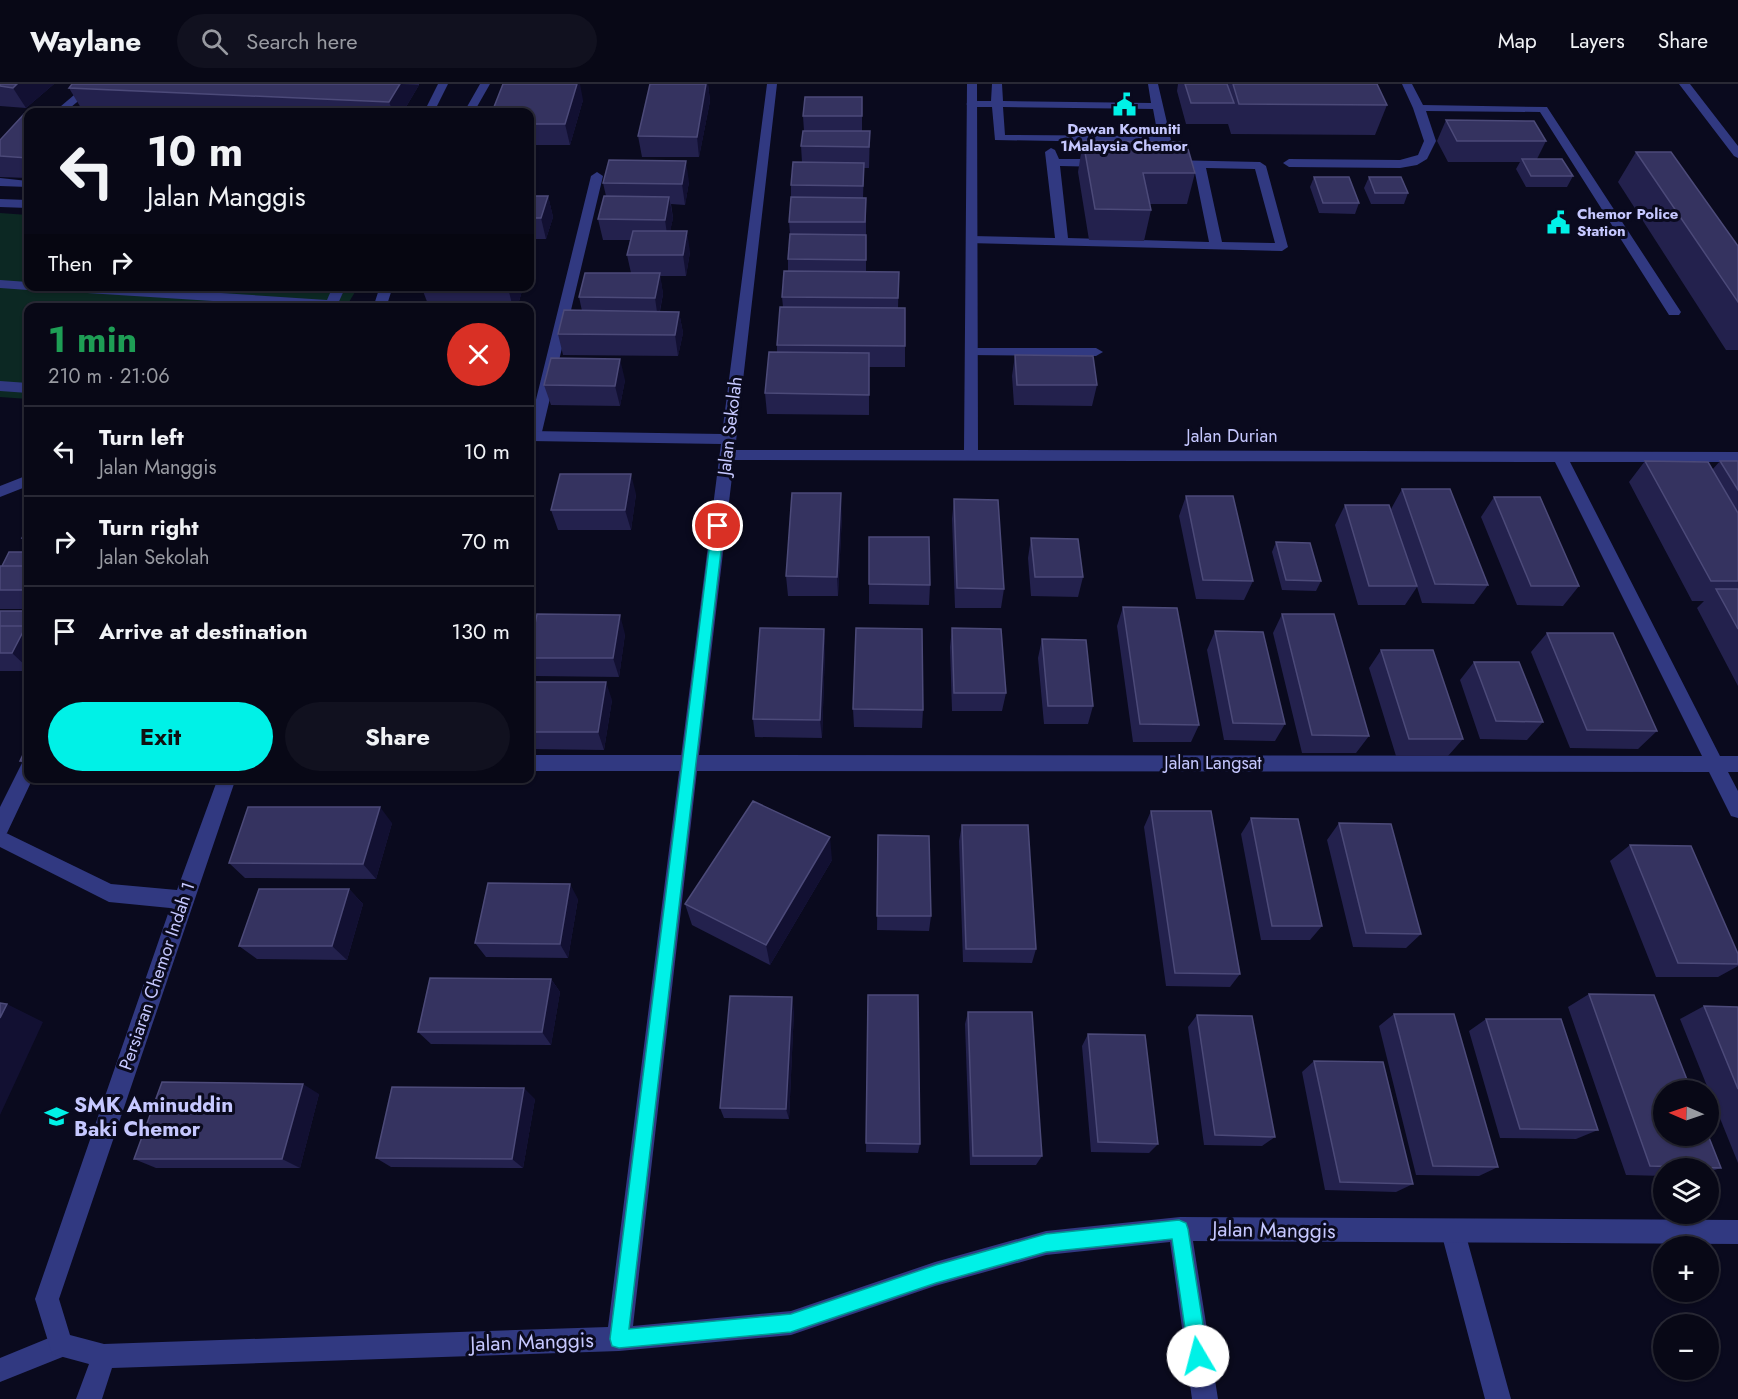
<!DOCTYPE html>
<html lang="en">
<head>
<meta charset="utf-8">
<style>
	:root { --surface:#080816; --page:#11111f; --text:#f1f3f6; --muted:#989aa1; --line:#292935; --accent:#00f1e7 }
	body { margin:0; font-family:Jost,sans-serif; background:var(--page); color:var(--text); height:100vh; display:flex; flex-direction:column; font-size:22px; white-space:nowrap }
	* { box-sizing:border-box; margin:0 }
	p { font-size:20px; color:var(--muted) }
	.icon { flex:none; width:33px; height:33px; fill:none; stroke:currentColor; stroke-width:2; stroke-linecap:round; stroke-linejoin:round }
	.map { position:relative; flex:1; overflow:hidden }
	.details { position:absolute; left:24px; top:219px; width:510px; height:480px; display:flex; flex-direction:column; background:var(--surface); border-radius:12px; box-shadow:0 2px 4px #0004,0 0 0 2px var(--line) }
	.details>* { flex:none }
	.banner { position:absolute; left:24px; top:24px; width:510px; height:183px; border-radius:12px; box-shadow:0 2px 4px #0004,0 0 0 2px var(--line); background:#080816; color:var(--text); overflow:hidden }
	.needle { width:39px; rotate:272deg }
	.fabs { position:absolute; left:1653px; top:996px; display:grid; gap:12px }
	.fabs a { display:grid; place-items:center; width:66px; height:66px; border-radius:50%; background:var(--surface); box-shadow:0 2px 4px #0004,0 0 0 2px var(--line); font-size:30px }
	.pin { position:absolute; display:grid; place-items:center; width:51px; height:51px; color:#fff; margin:-26px; border:3px solid #fff; border-radius:50%; box-shadow:0 2px 6px #0007 }
	.me { position:absolute; width:66px; margin:-33px; rotate:352deg; stroke-linejoin:round; filter:drop-shadow(0 0 4px #0008) }
	.turn { display:flex; align-items:center; gap:21px; height:126px; padding:0 24px; font-size:27px }
	.turn .icon { width:78px; height:78px; stroke-width:2.5 }
	.turn b { display:block; font-size:42px; line-height:51px }
	.then { display:flex; align-items:center; height:57px; padding:0 24px; background:#0003; gap:12px; font-size:22px }
	.round { display:grid; place-items:center; flex:none; width:63px; height:63px; border-radius:32px; background:var(--page) }
	.headline { display:flex; align-items:center; justify-content:space-between; height:102px; padding:0 24px }
	h1 { font-size:36px; font-weight:700; line-height:45px; color:#1e9e55 }
	.action { display:flex; gap:12px; margin-top:auto; padding:12px 24px }
	.action a { flex:1; height:69px; border-radius:36px; background:var(--accent); color:#111; font-size:24px; font-weight:700; line-height:69px; text-align:center }
	.action a+a { background:var(--page); color:var(--text) }
	ul { padding:0; list-style:none }
	li { display:flex; align-items:center; gap:18px; height:90px; padding:0 24px; border-top:2px solid var(--line) }
	li div { flex:1 }
	li b { display:block; font-size:22px }
	li em { font-style:normal }
	header { display:flex; align-items:center; gap:36px; box-sizing:border-box; height:84px; padding:0 30px; background:var(--surface); border-bottom:2px solid var(--line) }
	header strong { font-size:28px }
	nav { display:flex; gap:33px; margin-inline-start:auto; font-size:21px }
	.search { width:420px; height:54px; background:var(--page); display:flex; align-items:center; gap:15px; box-sizing:border-box; padding:0 21px; border-radius:33px; color:var(--muted); font-size:22px }
	.map>svg:first-child { display:block }
	.green { fill:#0c2823 }
	.lines { fill:none; stroke-linecap:round; stroke-linejoin:round }
	.lane { fill:#313981; fill-rule:evenodd }
	.street { fill:#313981; fill-rule:evenodd }
	.wall { fill:#23214d }
	.shaded-wall { fill:#121032 }
	.building { fill:#353360; stroke:#4c4a79; stroke-width:1.5 }
	.route { fill:#00f1e7; stroke:#009d96; stroke-width:1.5 }
	.labels { text-anchor:middle; stroke-width:6; stroke-linejoin:round; paint-order:stroke }
	.far-poi-label { font-size:15px; font-weight:bold; fill:#c6c8ff; stroke:#0a0a1e }
	.street-label { font-size:18px; fill:#c6c8ff; stroke:#0a0a1e }
	.near-poi-label { font-size:21px; font-weight:bold; fill:#c6c8ff; stroke:#0a0a1e; text-anchor:start }
	.near-street-label { font-size:21px; fill:#c6c8ff; stroke:#0a0a1e }
</style>
</head>
<body>
<header>
<strong>Waylane</strong>
<div class="search"><svg class="icon" aria-label="search" viewBox="0 0 24 24"><circle cx="10" cy="10" r="6"/><path d="M15 15l6 6"/></svg>Search here</div>
<nav><a>Map</a><a>Layers</a><a>Share</a></nav>
</header>
<div class="map">
<svg width="1738" height="1315" viewBox="0 0 1738 1315">
	<rect width="100%" height="100%" fill="#0a0a1e"/>
	<path class="green" d="M0,129L28,131V202L358,203L346,223L28,224V315L0,313Z"/>
	<g class="lines">
		<path class="lane" d="M992,0H1002L1003,17L1151,19L1148,0H1158L1171,56L1165,59L995,56L992,23H972L966,20L972,17H991ZM1003,23L1153,25L1158,52L1005,51Z
			M1402,0H1412L1423,21L1547,23L1681,228L1679,231H1669L1540,28L1426,27L1436,57L1427,75L1417,81L1400,84L1289,83L1283,79L1289,75L1400,76L1418,71L1424,57L1413,24Z
			M60,25H76L82,28H54Z
			M1051,64L1055,66L1059,75H1105L1111,79L1105,83L1060,82L1068,154L1209,158L1194,84H1168L1162,80L1168,76L1260,78L1266,82L1288,163L1282,167L968,159L966,156L968,153L972,152L1055,154L1045,68ZM1206,84L1255,85L1275,159L1222,158Z
			M597,88L603,92L541,352L534,357L530,356V340L591,92Z
			M0,196L28,198V202H113L327,216L333,202H346L336,224H321L40,206L34,203L28,206L0,204Z
			M972,264H1096L1103,268L1096,272L967,271L965,268L967,265Z
			M28,391V402L0,413V402Z
			M530,671H689L695,674L698,679L695,684L689,687H530Z
			M28,677V694H33L7,749L0,751V723L22,679Z
			M1453,1136L1461,1140L1465,1148L1511,1315H1485L1441,1148L1445,1140Z
			M61,1249L70,1252L73,1261L70,1270L0,1298V1274Z"/>
		<path class="street" d="M87,0H99L65,28H54Z
			M438,0H448L434,28H424Z
			M480,0H490L474,28H464Z
			M767,0H777L735,366H964L967,0H977L978,366L1738,368V378H1570L1720,672H1738V688H1728L1738,707V734L1731,732L1709,688L697,687L633,1242L791,1227L935,1178L1046,1147L1180,1133L1738,1136V1160L1193,1157L1218,1315H1192L1170,1158L1046,1171L935,1202L791,1251L619,1267L112,1284L102,1315H76L89,1280L52,1270L35,1215L170,824L109,818L0,763V746L111,800L177,806L218,694H236L59,1215L70,1251L104,1260L608,1243L721,360L530,357V347L722,350ZM734,376L1555,378L1702,672L699,671Z
			M1679,0H1690L1738,62V74L1734,72Z
			M0,94L28,97V103L0,102Z
			M0,115L28,116V124L0,123Z
			M380,202H393L386,224H373Z
			M0,297L28,299V309L0,307Z"/>
	</g>
	<path class="wall" d="M0,0H54L26,24L0,22Z
		M72,0H419V1L403,28H173L81,24L69,4Z
		M650,0H708L710,17L699,73H642L638,52Z
		M1178,0H1377L1387,21L1375,51L1231,50L1228,40H1186L1177,7Z
		M862,13V47H870L869,84H864L863,114H866V188H899L898,224L905,262V283H869V331L767,330L765,309L777,268V261L783,223L782,213L788,187V175L790,150L789,138L791,114V101L802,78L801,62L804,47L803,32Z
		M583,16L570,61H530V28Z
		M28,31V94L0,93V56Z
		M1446,36L1546,57L1537,75L1573,92L1567,103H1526L1516,85L1520,78H1448L1437,57Z
		M1083,57L1195,89L1187,120H1150L1151,126L1144,157L1089,156L1078,88Z
		M1636,68L1738,162V266H1726L1618,98Z
		M1314,93L1359,119L1355,130L1319,129L1310,103Z
		M1369,93L1408,109L1404,120H1371L1364,104Z
		M689,98L685,121L671,120L673,134L670,147L690,168L686,192H660L663,210L660,227L679,228L683,249L678,272L563,271L558,250L582,227L579,213L631,189L627,171L630,156H603L598,135L606,112L603,99Z
		M530,112H548L553,133L546,155H530Z
		M423,207H522L517,224H423L429,223Z
		M1015,271L1097,301L1092,322L1014,321L1012,292Z
		M625,296L620,322L551,321L544,301Z
		M1645,377L1712,386L1720,377H1738V602L1697,524L1704,517H1692L1629,398Z
		M1402,405L1488,501L1474,520L1422,519L1417,503L1405,521H1358L1335,441L1345,421L1391,425Z
		M636,410L631,446H558L551,426Z
		M1186,412L1253,497L1244,516L1196,515L1179,432Z
		M1494,413L1579,502L1563,522L1517,521L1481,433Z
		M954,415L1004,505L1001,524H955L952,435Z
		M842,430L838,512H788L786,492Z
		M28,443V460L22,454Z
		M869,453L930,501L929,521L869,520Z
		M1031,454L1083,493L1078,513L1031,512L1028,474Z
		M1276,458L1321,497L1316,507L1282,506L1272,468Z
		M28,468V525H0V482H2Z
		M1123,523L1199,641L1191,658H1133L1117,542Z
		M0,527H28V587H0Z
		M1282,530L1369,652L1356,669H1302L1273,549Z
		M952,544L1006,609L1002,627H952L950,563Z
		M824,545L825,564L822,654L755,653L753,635Z
		M1215,547L1285,640L1275,657L1224,656L1207,566Z
		M1547,549L1657,647L1638,665L1570,664L1531,568Z
		M625,550L619,593L536,592L530,578V565Z
		M1042,555L1093,622L1088,640H1044L1038,574Z
		M1381,566L1463,655L1448,672H1396L1369,584Z
		M1474,578L1543,638L1527,656L1480,655L1460,596Z
		M530,598L612,616L604,666L530,665Z
		M853,625L923,626L922,644L854,643Z
		M28,660V684L20,677Z
		M1151,727L1240,890L1230,903L1166,902L1144,743Z
		M1251,734L1322,842L1310,856H1261L1241,750Z
		M392,739L376,795L245,794L229,779Z
		M1339,739L1421,850L1406,864L1353,863L1327,756Z
		M962,741L1036,865L1032,879L963,878L959,757Z
		M878,751L931,832L929,847L877,846Z
		M1630,761L1738,870V882L1718,893H1656L1610,777Z
		M832,776L770,881L692,841L685,820Z
		M349,805L363,820L347,876L257,875L239,862Z
		M578,815L568,874L486,873L475,859Z
		M551,895L560,908L551,961L431,960L418,948Z
		M1589,910L1721,1084L1708,1088V1084H1664V1092L1626,1091L1568,923Z
		M868,911L920,1060L918,1069L866,1068Z
		M1704,922L1738,923V1079L1680,935Z
		M794,926L789,1035L724,1034L720,1024Z
		M968,928L1042,1072L1036,1081H970L965,940Z
		M1394,930L1498,1083L1479,1092L1416,1091L1379,942Z
		M1197,931L1275,1053L1262,1062L1204,1061L1188,943Z
		M1486,935L1598,1046L1576,1055L1500,1054L1469,947Z
		M1088,950L1158,1060L1149,1069L1091,1068L1082,962Z
		M1314,977L1413,1100L1396,1108L1325,1106L1302,988Z
		M319,1010L300,1084H156L134,1075Z
		M535,1015L523,1084L391,1083L376,1074Z"/>
	<path class="shaded-wall" d="M17,0H54L26,24L13,4Z
		M400,0L419,1L403,28H393L389,18Z
		M577,0H580L583,16L570,61L565,40Z
		M706,0H708L710,17L699,73L697,53Z
		M686,77L689,98L685,121L682,100Z
		M548,112L553,133L546,155L541,134Z
		M669,113L673,134L668,157L665,136Z
		M687,147L690,168L686,192L683,171Z
		M660,189L663,210L658,235L655,214Z
		M510,202H521L522,207L517,224H513L509,208Z
		M679,228L683,249L678,272L675,251Z
		M620,275L625,296L620,322L615,302Z
		M631,390L636,410L631,446L625,426Z
		M841,409L842,430L838,512L837,493Z
		M620,531L625,550L619,593L613,574Z
		M26,542L28,544V584L12,569Z
		M824,545L825,564L822,654L820,636Z
		M606,598L612,616L604,666L598,648Z
		M380,723L392,739L376,795L363,780Z
		M830,753L832,776L770,881L766,861Z
		M570,800L578,815L568,874L560,860Z
		M349,805L363,820L347,876L332,862Z
		M551,895L560,908L551,961L542,948Z
		M792,913L794,926L789,1035L786,1025Z
		M7,920L43,938L0,1031V934Z
		M303,1000L319,1010L300,1084L282,1075Z
		M524,1004L535,1015L523,1084L512,1075Z"/>
	<path class="building" d="M0,0H17L13,4L0,2Z
		M72,0H400L389,18L69,4Z
		M503,0H577L565,40H530V28H492Z
		M650,0H706L697,53L638,52Z
		M1185,0H1227L1234,19H1191Z
		M1233,0H1377L1387,21L1239,20Z
		M805,13H862V32H803Z
		M24,30L28,31V74L0,72V56Z
		M1446,36L1534,37L1546,57H1457Z
		M803,47H870L869,63L801,62Z
		M1083,57L1186,58L1195,89H1143L1151,126L1095,125Z
		M1636,68H1671L1738,162V218Z
		M1522,75H1562L1573,92H1531Z
		M609,76L686,77L682,100L603,99Z
		M793,78L864,79L863,102L791,101Z
		M1314,93H1349L1359,119H1323Z
		M1369,93H1401L1408,109H1375Z
		M530,112H548L541,134H530Z
		M604,112L669,113L665,136L598,135Z
		M791,113L866,114L865,138H789Z
		M633,147H687L683,171H627Z
		M790,150L866,151V176L788,175Z
		M784,187L899,188L898,214L782,213Z
		M585,189H660L655,214L579,213Z
		M425,202H510L509,208L423,207Z
		M780,223L905,224V262L777,261Z
		M564,226L679,228L675,251L558,250Z
		M769,268L869,269V311L765,309Z
		M1015,271L1093,272L1097,301H1017Z
		M551,274L620,275L615,302L544,301Z
		M1645,377L1708,378L1738,429V497H1711Z
		M1720,377H1738V406Z
		M560,390H631L625,426H551Z
		M1402,405H1450L1488,501L1435,500Z
		M792,409H841L837,493L786,492Z
		M1186,412H1233L1253,497L1203,496Z
		M1494,413H1540L1579,502H1531Z
		M954,415L998,416L1004,505L957,504Z
		M1345,421H1389L1417,502H1369Z
		M28,443V454H22Z
		M869,453H929L930,501L869,500Z
		M1031,454L1078,455L1083,493H1035Z
		M1276,458L1310,459L1321,497L1286,496Z
		M9,468H28V482H2Z
		M0,482H28V506H0Z
		M1716,505H1738V545Z
		M1123,523L1177,524L1199,641L1140,640Z
		M0,527H28V544L26,542H0Z
		M537,530L620,531L613,574H530V565Z
		M1282,530H1334L1369,652L1312,651Z
		M0,542H26L12,569H0Z
		M760,544L824,545L820,636L753,635Z
		M856,544L922,545L923,626L853,625Z
		M952,544L1001,545L1006,609H954Z
		M1215,547L1263,548L1285,640L1233,639Z
		M1547,549H1613L1657,647L1587,646Z
		M1042,555L1086,556L1093,622H1048Z
		M1381,566H1433L1463,655H1409Z
		M1474,578H1519L1543,638L1496,637Z
		M530,598H606L598,648H530Z
		M28,660V677H20Z
		M753,717L830,753L766,861L685,820Z
		M248,723H380L363,780L229,779Z
		M1151,727H1211L1240,890L1175,889Z
		M1251,734L1298,735L1322,842H1272Z
		M1339,739L1391,740L1421,850L1366,849Z
		M962,741H1028L1036,865H966Z
		M878,751L929,752L931,832H877Z
		M1630,761L1691,762L1738,870V880L1678,879Z
		M488,799L570,800L560,860L475,859Z
		M259,805H349L332,862H239Z
		M430,894L551,895L542,948H418Z
		M1589,910L1654,911L1691,1006H1664V1052L1708,1051L1721,1084L1650,1082Z
		M868,911H918L920,1060L866,1059Z
		M730,912L792,913L786,1025L720,1024Z
		M0,919L7,920L0,934Z
		M1704,922L1738,923V1005Z
		M968,928H1032L1042,1072H973Z
		M1394,930H1454L1498,1083L1433,1082Z
		M1197,931L1252,932L1275,1053L1215,1051Z
		M1486,935H1561L1598,1046L1520,1045Z
		M1088,950L1145,951L1158,1060L1098,1058Z
		M1314,977L1383,978L1413,1100L1340,1098Z
		M162,998L303,1000L282,1075H134Z
		M392,1003L524,1004L512,1075L376,1074Z"/>
	<path class="route" d="M718,438L724,442L629,1245L791,1230L936,1181L1046,1150L1179,1136L1186,1139L1188,1145L1208,1272L1205,1279L1198,1282L1192,1279L1189,1272L1172,1155L1046,1168L936,1199L791,1248L619,1264L612,1262L610,1255L712,442Z"/>
	<defs>
		<symbol id="civic-bare" viewBox="-9 -9 18 18"><path d="M-.6-6.5H3V-4.5H.6V-3L4-1V1h2V6H-6V1h2V-1L-.6-3ZM-1.2 2.5V6h2.4V2.5Z" fill="#00f1e7" stroke="#0a0a1e" stroke-width="2.5" paint-order="stroke"/></symbol>
		<symbol id="school-bare" viewBox="-9 -9 18 18"><path d="M0-5L7-2L0 1L-7-2ZM-4 1L0 2.5L4 1V4Q0 6-4 4Z" fill="#00f1e7" stroke="#0a0a1e" stroke-width="2.5" paint-order="stroke"/></symbol>
	</defs>
	<g fill-rule="evenodd">
		<use href="#civic-bare" x="1108" y="4" width="33" height="33"/>
		<use href="#civic-bare" x="1542" y="122" width="33" height="33"/>
		<use href="#school-bare" x="40" y="1016" width="33" height="33"/>
	</g>
	<g class="labels">
		<g class="far-poi-label">
			<text x="1124" y="50">Dewan Komuniti<tspan x="1124" dy="17">1Malaysia Chemor</tspan></text>
			<text x="1577" y="135" text-anchor="start">Chemor Police<tspan x="1577" dy="17">Station</tspan></text>
		</g>
		<g class="street-label">
			<text transform="translate(730 342) rotate(-83)" y="6">Jalan Sekolah</text>
			<text x="1232" y="358">Jalan Durian</text>
			<text x="1213" y="685">Jalan Langsat</text>
			<text transform="translate(157 892) rotate(-71)" y="6">Persiaran Chemor Indah 1</text>
		</g>
		<g class="near-poi-label">
			<text x="74" y="1028">SMK Aminuddin<tspan x="74" dy="24">Baki Chemor</tspan></text>
		</g>
		<g class="near-street-label">
			<text transform="translate(1274 1146) rotate(1)" y="7">Jalan Manggis</text>
			<text transform="translate(532 1258) rotate(-2)" y="7">Jalan Manggis</text>
		</g>
	</g>
</svg>
<div class="fabs">
<a><svg class="needle" viewBox="-14 -14 28 28"><path d="M0-13l5 13h-10z" fill="#e53935"/><path d="M0 13l5-13h-10z" fill="#989aa1"/></svg></a>
<a><svg class="icon" aria-label="layers" viewBox="0 0 24 24"><path d="M12 4l9 5-9 5-9-5zM3 14l9 5 9-5"/></svg></a>
<a>+</a>
<a>−</a>
</div>
<div class="pin" style="left:718px;top:442px;background:#d93025"><svg class="icon" aria-label="arrive" viewBox="0 0 24 24"><path d="M6 21V4h12l-3 4 3 4H6"/></svg></div>
<svg class="me" style="left:1198px;top:1272px" viewBox="-20 -20 40 40"><circle r="19" fill="#fff"/><path d="M0-13L10 11 0 6-10 11z" fill="#00f1e7"/></svg>
<div class="banner">
<div class="turn"><svg class="icon" aria-label="left" viewBox="0 0 24 24"><path d="M17 20v-9H6M10 6l-5 5 5 5"/></svg><div><b>10 m</b>Jalan Manggis</div></div>
<div class="then">Then<svg class="icon" aria-label="right" viewBox="0 0 24 24"><path d="M7 20v-9h11M14 6l5 5-5 5"/></svg></div>
</div>
<section class="details">
<div class="headline"><div><h1>1 min</h1><p>210 m · 21:06</p></div><a class="round" style="background:#d93025;color:#fff"><svg class="icon" aria-label="close" viewBox="0 0 24 24"><path d="M6 6l12 12M18 6L6 18"/></svg></a></div>
<ul>
<li><svg class="icon" aria-label="left" viewBox="0 0 24 24"><path d="M17 20v-9H6M10 6l-5 5 5 5"/></svg><div><b>Turn left</b><p>Jalan Manggis</p></div><em>10 m</em></li>
<li><svg class="icon" aria-label="right" viewBox="0 0 24 24"><path d="M7 20v-9h11M14 6l5 5-5 5"/></svg><div><b>Turn right</b><p>Jalan Sekolah</p></div><em>70 m</em></li>
<li><svg class="icon" aria-label="arrive" viewBox="0 0 24 24"><path d="M6 21V4h12l-3 4 3 4H6"/></svg><div><b>Arrive at destination</b></div><em>130 m</em></li>
</ul>
<div class="action"><a>Exit</a><a>Share</a></div>
</section>
</div>
</body>
</html>
